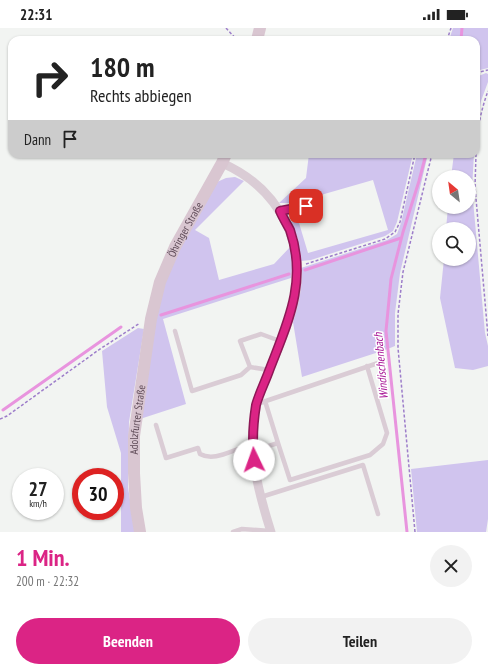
<!DOCTYPE html>
<html lang="de">
<head>
<meta charset="utf-8">
<style>
	:root { --surface:#fff; --page:#f2f2f2; --text:#222; --muted:#767676; --accent:#db2485 }
	body { margin:0; font-family:"PT Sans Narrow",sans-serif; background:var(--page); color:var(--text); height:100vh; display:flex; flex-direction:column; font-size:15px; white-space:nowrap }
	* { box-sizing:border-box; margin:0 }
	p { font-size:13px; color:var(--muted) }
	.icon { flex:none; width:22px; height:22px; fill:none; stroke:currentColor; stroke-width:2; stroke-linecap:round; stroke-linejoin:round }
	.map { position:relative; height:504px; overflow:hidden }
	.side { display:flex; flex-direction:column; background:var(--surface); flex:1 }
	.side>* { flex:none }
	.hud { position:absolute; left:8px; top:8px; width:472px; height:122px; border-radius:12px; box-shadow:0 1px 3px #0004; background:#fff; color:var(--text); overflow:hidden }
	.needle { width:26px; rotate:331deg }
	.tools { position:absolute; left:432px; top:142px; display:grid; gap:8px }
	.tools a { display:grid; place-items:center; width:44px; height:44px; border-radius:50%; background:var(--surface); box-shadow:0 1px 3px #0004; font-size:20px }
	.speed { position:absolute; left:12px; top:440px; display:flex; gap:8px; font-size:20px; font-weight:700; text-align:center }
	.speed>* { display:grid; place-content:center; width:52px; height:52px; border-radius:50%; background:var(--surface); box-shadow:0 1px 3px #0004; line-height:1 }
	.speed small { font-size:10px; font-weight:400 }
	.speed .limit { border:6px solid #d22; background:#fff; color:#111 }
	.pin { position:absolute; display:grid; place-items:center; width:34px; height:34px; color:#fff; margin:-17px; border-radius:8px; box-shadow:0 2px 6px #0006 }
	.me { position:absolute; width:44px; margin:-22px; rotate:357deg; stroke-linejoin:round; filter:drop-shadow(0 0 3px #0008) }
	.turn { display:flex; align-items:center; gap:14px; height:84px; padding:0 16px; font-size:18px }
	.turn .icon { width:52px; height:52px; stroke-width:2.5 }
	.turn b { display:block; font-size:28px; line-height:34px }
	.then { display:flex; align-items:center; height:38px; padding:0 16px; background:#0003; gap:8px; font-size:15px }
	.round { display:grid; place-items:center; flex:none; width:42px; height:42px; border-radius:21px; background:var(--page) }
	.head { display:flex; align-items:center; justify-content:space-between; height:68px; padding:0 16px }
	h1 { font-size:24px; font-weight:700; line-height:30px; color:var(--accent) }
	.action { display:flex; gap:8px; margin-top:auto; padding:8px 16px }
	.action a { flex:1; height:46px; border-radius:24px; background:var(--accent); color:#fff; font-size:16px; font-weight:700; line-height:46px; text-align:center }
	.action a+a { background:var(--page); color:var(--text) }
	.status { display:flex; justify-content:space-between; align-items:center; height:28px; padding:0 20px; background:var(--surface); direction:ltr }
	.status svg { height:11px; fill:currentColor }
	.map>svg:first-child { display:block }
	.green { fill:#d0c4ee }
	.lines { fill:none; stroke-linecap:round; stroke-linejoin:round }
	.stream { stroke:#e894de; stroke-width:3 }
	.path { stroke:#9d7dca; stroke-width:1.5; stroke-dasharray:3 2; stroke-linecap:butt }
	.lane { stroke:#daccd5; stroke-width:4.5 }
	.street { stroke:#daccd5; stroke-width:9 }
	.secondary { stroke:#d9c6d1; stroke-width:12 }
	.route-casing { stroke:#8e1756; stroke-width:10 }
	.route { stroke:#db2485; stroke-width:7 }
	.labels { text-anchor:middle; stroke-width:3; stroke-linejoin:round; paint-order:stroke }
	.street-label { font-size:11px; fill:#5e4a57; stroke:#fff }
	.water-label { font-size:12px; font-style:italic; fill:#a71595; stroke:#fff }
</style>
</head>
<body>
<div class="status"><b>22:31</b><svg viewBox="0 0 49 12"><path d="M0 12V9h3v3zM5 12V6h3v6zM10 12V3h3v9zM15 12V0h3v12zM26 1h20v11H26zM47 4h2v5h-2z"/></svg></div>
<div class="map">
<svg width="488" height="504" viewBox="0 0 488 504">
	<rect width="100%" height="100%" fill="#f2f4f2"/>
	<path class="green" d="M453,0H488V40L476,43V12H449Z
		M486,45L488,46V54L481,73L476,100V49Z
		M309,126H413L397,194L393,203L385,208L311,232L301,233L298,211L291,195L296,185L308,225L388,202L373,152L293,175H279L306,150Z
		M417,126H428L400,245L395,285V318L385,322L302,349L293,294L299,271L301,240L387,212L397,206L401,195Z
		M454,126H474L472,161L485,305L488,318V338L473,342L455,340L440,270L444,231H469V201H446L448,179H469V149H451Z
		M235,149L244,153L195,202L209,210L219,252L274,236L291,218L292,241L291,250L163,291L186,376L140,391C147,344 150,292 167,248C181,215 200,185 217,154L226,150Z
		M138,300L144,301L129,394L128,459L135,504H121V425L107,379L102,323Z
		M488,432V491L486,504H417L411,441Z"/>
	<g class="lines">
		<path class="stream" d="M461,12L462,0
			M305,242L401,210
			M161,287L289,246
			M3,382L121,299
			M407,504L386,303L391,251L403,204L419,153L426,126"/>
		<path class="path" d="M226,0L237,12
			M447,12L451,0
			M476,45L488,42
			M476,122C477,102 481,82 488,63
			M476,126L475,159L488,308
			M306,236L385,211L395,204L400,194L415,126
			M0,391L7,388L100,321L140,295
			M415,504L398,320V286L403,244L432,126"/>
		<path class="lane" d="M280,183L306,178
			M175,303L192,363L241,347L250,339
			M269,342L250,339L240,313L261,306L280,313
			M265,373L278,415
			M257,376L381,334
			M156,397L166,430L198,420L200,426C216,435 235,419 253,417
			M253,423L278,415L290,452L370,427L383,416L387,405L367,338
			M261,469L363,437L378,486
			M233,504L242,501L270,503"/>
		<path class="street" d="M222,135C281,161 310,220 292,282C285,306 274,330 265,353C262,361 258,368 257,376C246,419 258,463 271,504"/>
		<g class="secondary">
			<path d="M257,12L260,0"/>
			<path id="s1" d="M140,504L136,480L134,445V408L151,291L160,254L175,219L222,135L226,126"/>
		</g>
	</g>
	<g class="lines">
		<defs>
			<path id="route" d="M254,432C252,413 253,396 256,377C259,366 265,354 269,343C287,296 308,254 290,202C287,196 283,190 280,183L306,178"/>
		</defs>
		<use href="#route" class="route-casing"/>
		<use href="#route" class="route"/>
	</g>
	<g class="labels">
		<g class="street-label">
			<text dy="4" stroke="none"><textPath href="#s1" startOffset="311">Öhringer Straße</textPath></text>
			<text dy="4" stroke="none"><textPath href="#s1" startOffset="113">Adolzfurter Straße</textPath></text>
		</g>
		<g class="water-label">
			<text transform="translate(381 338) rotate(-95)" y="4">Windischenbach</text>
		</g>
	</g>
</svg>
<div class="tools">
<a><svg class="needle" viewBox="-14 -14 28 28"><path d="M0-13l5 13h-10z" fill="#e53935"/><path d="M0 13l5-13h-10z" fill="#767676"/></svg></a>
<a><svg class="icon" aria-label="search" viewBox="0 0 24 24"><circle cx="10" cy="10" r="6"/><path d="M15 15l6 6"/></svg></a>
</div>
<div class="speed"><div>27<small>km/h</small></div><div class="limit">30</div></div>
<div class="pin" style="left:306px;top:178px;background:#d93025"><svg class="icon" aria-label="arrive" viewBox="0 0 24 24"><path d="M6 21V4h12l-3 4 3 4H6"/></svg></div>
<svg class="me" style="left:254px;top:432px" viewBox="-20 -20 40 40"><circle r="19" fill="#fff"/><path d="M0-13L10 11 0 6-10 11z" fill="#db2485"/></svg>
<div class="hud">
<div class="turn"><svg class="icon" aria-label="right" viewBox="0 0 24 24"><path d="M7 20v-9h11M14 6l5 5-5 5"/></svg><div><b>180 m</b>Rechts abbiegen</div></div>
<div class="then">Dann<svg class="icon" aria-label="arrive" viewBox="0 0 24 24"><path d="M6 21V4h12l-3 4 3 4H6"/></svg></div>
</div>
</div>
<section class="side">
<div class="head"><div><h1>1 Min.</h1><p>200 m · 22:32</p></div><a class="round"><svg class="icon" aria-label="close" viewBox="0 0 24 24"><path d="M6 6l12 12M18 6L6 18"/></svg></a></div>
<div class="action"><a>Beenden</a><a>Teilen</a></div>
</section>
</body>
</html>
